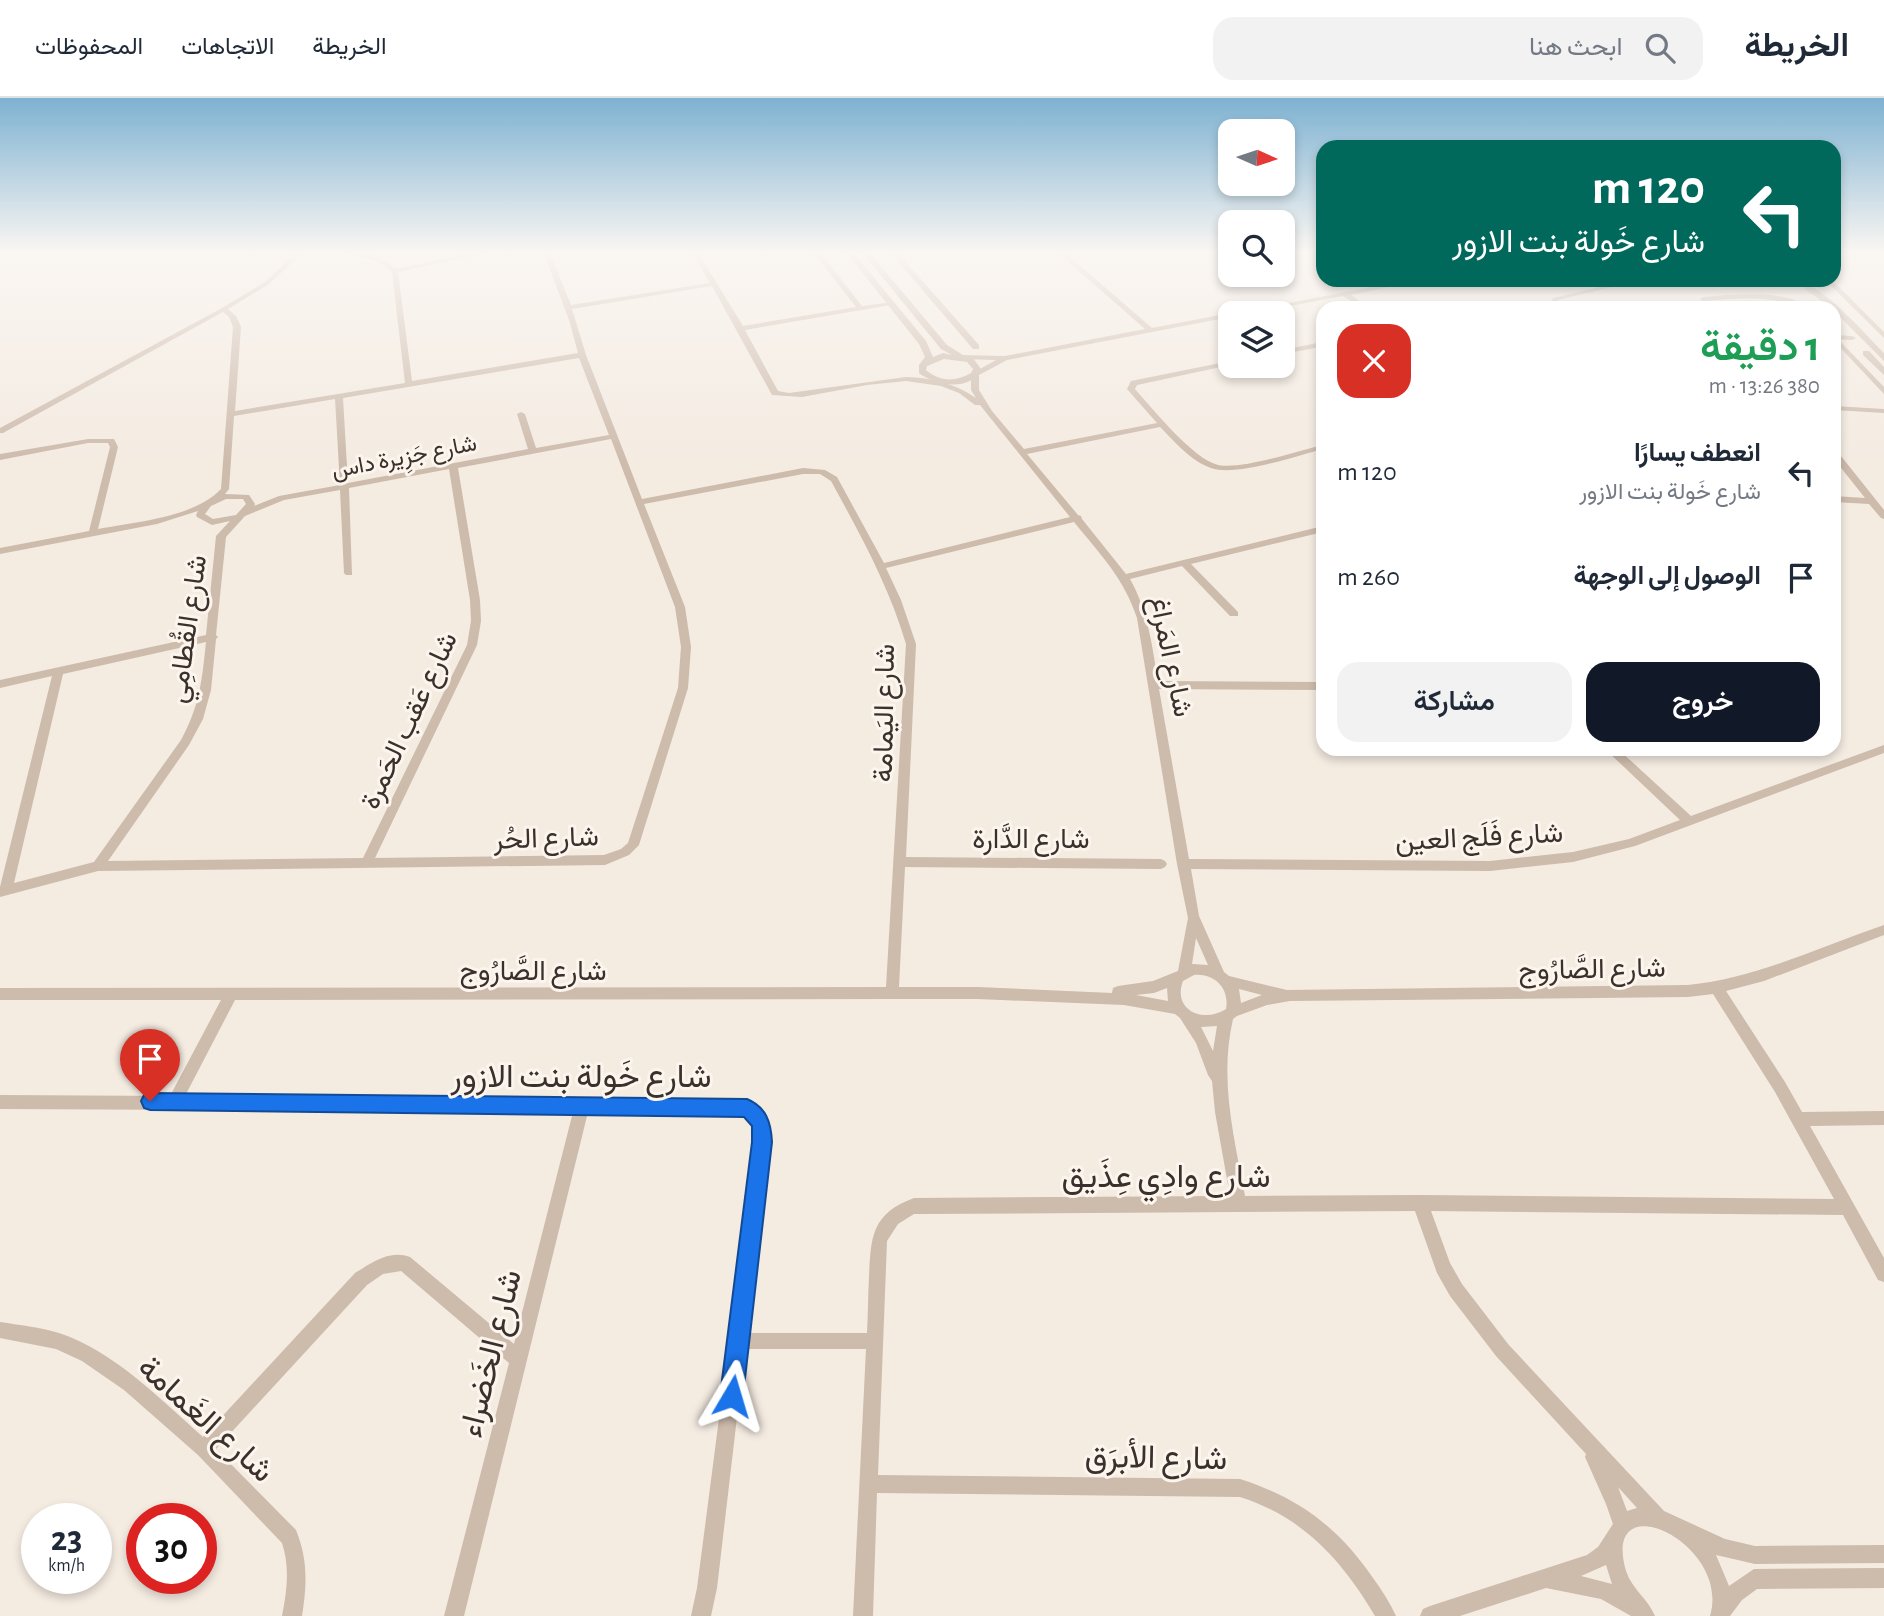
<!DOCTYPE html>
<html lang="ar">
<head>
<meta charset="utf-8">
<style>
	:root { --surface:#fff; --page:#f2f2f3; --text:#1f2937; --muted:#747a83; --line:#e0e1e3; --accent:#111827 }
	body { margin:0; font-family:"Alegreya Sans",Vazirmatn,sans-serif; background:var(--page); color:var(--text); direction:rtl; height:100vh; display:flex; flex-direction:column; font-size:26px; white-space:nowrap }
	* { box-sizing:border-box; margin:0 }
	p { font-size:23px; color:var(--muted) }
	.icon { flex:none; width:38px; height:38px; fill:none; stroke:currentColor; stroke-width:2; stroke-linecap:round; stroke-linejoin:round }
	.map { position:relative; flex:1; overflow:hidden; direction:ltr }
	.sheet { position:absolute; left:1316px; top:203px; width:525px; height:455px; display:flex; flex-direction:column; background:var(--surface); border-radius:21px; box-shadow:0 4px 10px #0003; direction:rtl }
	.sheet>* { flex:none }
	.guide { position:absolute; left:1316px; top:42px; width:525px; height:147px; border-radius:21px; box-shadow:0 4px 10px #0003; direction:rtl; background:#00695c; color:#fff; overflow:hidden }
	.needle { width:46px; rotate:93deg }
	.controls { position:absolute; left:1218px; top:21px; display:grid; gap:14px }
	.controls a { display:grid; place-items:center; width:77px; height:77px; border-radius:14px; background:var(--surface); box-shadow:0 4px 10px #0003; font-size:35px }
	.speed { position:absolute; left:21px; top:1405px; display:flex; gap:14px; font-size:35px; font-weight:700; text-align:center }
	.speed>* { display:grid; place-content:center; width:91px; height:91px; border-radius:50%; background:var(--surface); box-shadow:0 4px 10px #0003; line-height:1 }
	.speed small { font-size:18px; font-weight:400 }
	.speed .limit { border:10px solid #d22; background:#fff; color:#111 }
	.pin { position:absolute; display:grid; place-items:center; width:60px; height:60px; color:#fff; margin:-72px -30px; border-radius:50% 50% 50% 0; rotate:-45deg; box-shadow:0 0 7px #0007 }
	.pin .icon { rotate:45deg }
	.me { position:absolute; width:77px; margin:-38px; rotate:7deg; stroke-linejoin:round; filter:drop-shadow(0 0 5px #0008) }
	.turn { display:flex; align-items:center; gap:24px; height:147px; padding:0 21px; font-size:32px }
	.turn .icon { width:91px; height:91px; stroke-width:2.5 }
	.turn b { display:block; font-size:49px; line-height:60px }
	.round { display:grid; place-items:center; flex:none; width:74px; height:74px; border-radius:21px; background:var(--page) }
	.overview { display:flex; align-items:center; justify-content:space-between; height:119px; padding:0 21px }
	h1 { font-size:42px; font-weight:600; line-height:52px; color:#1e9e55 }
	.action { display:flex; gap:14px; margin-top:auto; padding:14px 21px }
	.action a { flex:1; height:80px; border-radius:21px; background:var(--accent); color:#fff; font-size:28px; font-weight:600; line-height:80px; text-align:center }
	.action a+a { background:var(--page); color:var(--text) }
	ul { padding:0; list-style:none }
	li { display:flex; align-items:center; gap:21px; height:105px; padding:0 21px }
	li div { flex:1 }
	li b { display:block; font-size:26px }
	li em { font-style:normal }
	header { display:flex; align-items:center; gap:42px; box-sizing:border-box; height:98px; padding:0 35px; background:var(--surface); border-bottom:2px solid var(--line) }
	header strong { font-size:33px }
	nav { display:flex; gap:38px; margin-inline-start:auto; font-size:24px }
	.search { width:490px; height:63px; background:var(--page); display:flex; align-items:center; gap:18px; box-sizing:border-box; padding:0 24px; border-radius:21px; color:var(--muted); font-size:26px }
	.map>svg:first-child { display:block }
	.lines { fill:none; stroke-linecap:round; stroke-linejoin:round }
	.minor { fill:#cdbbac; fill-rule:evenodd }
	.tertiary { fill:#cdbbac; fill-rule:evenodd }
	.route { fill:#1a73e8; stroke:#114b97; stroke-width:2 }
	.labels { text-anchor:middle; stroke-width:6; stroke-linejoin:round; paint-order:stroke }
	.far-street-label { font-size:23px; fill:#3b302b; stroke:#fbf5ee }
	.street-label { font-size:28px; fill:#3b302b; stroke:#fbf5ee }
	.near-street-label { font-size:33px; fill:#3b302b; stroke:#fbf5ee }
</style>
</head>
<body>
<header>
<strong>الخريطة</strong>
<div class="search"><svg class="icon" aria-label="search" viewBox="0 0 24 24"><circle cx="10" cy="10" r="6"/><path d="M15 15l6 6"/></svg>ابحث هنا</div>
<nav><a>الخريطة</a><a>الاتجاهات</a><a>المحفوظات</a></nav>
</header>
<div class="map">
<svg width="1884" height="1518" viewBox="0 0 1884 1518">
	<rect width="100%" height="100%" fill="#f4ebe1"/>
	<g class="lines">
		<path class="minor" d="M298,153H305L269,186L228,211L236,218L241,229L235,313L405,285L392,174L379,164L339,153C360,153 380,159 396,171L482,153H496L398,174L412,283L578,255L569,222L543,153H549L571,207L710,185L691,153H697L743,228L856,209L812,153H819L862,208L893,204V206L891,207L745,232L778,293L789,295L906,279C932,280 954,285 976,300L971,292V276L996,262L962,261H959V257L1005,258L1145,231L1056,153H1063L1152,230L1230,215H1231L1230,219L1007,262L979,277V292L992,313L1024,351L1157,325L1127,291L1131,283L1230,263V267L1137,287L1135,291C1152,310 1193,361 1218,367C1242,372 1297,353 1323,347V351C1296,358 1236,379 1211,370C1191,363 1175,344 1160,329L1027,356L1078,417L1081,418L1082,421L1126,476L1323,428V434L1191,466L1238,514V518H1230L1182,468L1130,481C1148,513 1152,547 1158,583L1323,584V592L1159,591L1189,761L1490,763L1573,754L1629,741L1680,722L1605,651H1618L1691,718L1884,647V655L1635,748L1573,764L1490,773L1191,771L1199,818L1224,874L1229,878L1287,892L1688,887C1757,880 1819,849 1884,827V837L1764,883L1726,893L1785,984L1802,1014L1884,1013V1027L1810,1028L1884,1160V1184L1878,1182L1843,1117L1431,1113L1450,1165L1462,1186L1508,1246L1664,1413L1725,1441L1755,1448L1884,1447V1465L1755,1466L1716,1457L1729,1488L1754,1471L1884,1470V1490L1757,1491L1742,1502L1730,1518H1710C1732,1445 1600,1383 1626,1473C1632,1491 1648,1501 1655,1518H1631L1601,1501L1546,1490L1460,1518H1420L1423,1511L1430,1508L1587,1457L1598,1449L1613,1426L1606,1406L1585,1359L1586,1356L1496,1258L1450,1198L1437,1175L1415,1113L914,1116L898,1126L887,1143L878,1377L1240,1381C1299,1400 1338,1429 1373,1480C1382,1492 1390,1505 1396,1518H1375C1342,1462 1303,1419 1240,1399L877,1395L873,1518H853L866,1251H745L717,1490L711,1518H691L697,1490L755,1043C753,1026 748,1018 731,1015L588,1014L464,1518H444L509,1265L401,1173L383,1176L367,1187L216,1351L296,1432C308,1462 307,1487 302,1518H282C287,1493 290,1469 282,1445L198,1357L124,1292L82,1263L56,1251L0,1240V1224C19,1227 40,1229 59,1235C115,1254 159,1300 203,1339L355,1175C371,1165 390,1151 410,1159L514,1246L573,1014L0,1011V997L170,998L221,902H0V890L886,889L906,546C889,488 860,436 831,383L820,376H803L644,406L685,509L691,549L688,590L639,747L629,757L605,767L98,773L0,799V789L52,578L0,590V582L206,537L216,438L230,423L212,427L197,419L196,417L198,413L157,426L0,456V450L89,433L110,349L108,345H88L0,362V356L88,341H114L118,349L98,431C136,424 195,419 221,391L233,229L229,219L223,214L3,335H0V330L222,210L265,184ZM712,188L772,297L802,299L867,287L906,283L941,288L959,295L975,307H980L1070,419L884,465L837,379L825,372L803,370L642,401L586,257L572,211ZM579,260L609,337L536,350L525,316L521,314L517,316L528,351L348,385L343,300ZM335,301L340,387L279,398L254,408L255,406L249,397L225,396L229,391L234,318ZM611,341L675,509L681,549L678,590L628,745L621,751L604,757L375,760L477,547L481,523L480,502L458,370ZM449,371L470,502L471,523L467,547L363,760L108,763L189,647L203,621L211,592L216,541L218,539L216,537L226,439L245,418L284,402L340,392L344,475L346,477H352L349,390ZM226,401H243L246,406L236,417L213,421L205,416L211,408ZM1074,424C1100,456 1124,480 1137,520L1177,766L1188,820L1178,873L1153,883L1118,888L1113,890L1112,895L978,889H899L905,769L1161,771L1165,769L1167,766L1165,763L1161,761L906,759L916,546L901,502L886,470ZM206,544C202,582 200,607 181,642L94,764L14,785L63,576ZM1196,840L1208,867L1192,866ZM1194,877C1214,875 1230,890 1226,911C1203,926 1172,912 1183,883ZM1167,890L1168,903L1136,897L1154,895ZM1239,891L1262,897L1241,905ZM1713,896L1775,994L1834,1101L1420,1097L1245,1098C1234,1039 1219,981 1233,921L1237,918L1267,907L1290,903L1688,899ZM889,901H978L1124,907L1175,916L1180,920L1196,945L1208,977L1212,983L1215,1014L1230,1098L914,1100C871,1116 871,1139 869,1179C868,1198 868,1216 867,1235H747L769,1043C767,1018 756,1006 731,1001L185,998L235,902ZM1217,928L1213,953L1201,929ZM1618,1389L1637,1410L1627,1413ZM1606,1467L1612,1486L1581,1478Z
			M889,153H896L979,247V251H973Z
			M1407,182H1421L1351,197L1369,210H1361L1343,198L1252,215H1238Z
			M1629,182H1641L1558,202V205L1561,210H1554L1551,205L1553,200Z
			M1825,182H1832L1884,234V240Z
			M1727,197C1754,196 1788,194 1810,210C1797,210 1785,203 1772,202C1749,199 1726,201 1703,203L1700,201L1703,199Z
			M1834,237L1884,289V296L1834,243Z
			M1317,245L1321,247L1320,249L1283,256V252Z
			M1834,308L1884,311V315L1834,312Z
			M1834,352L1837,353L1884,412V421L1881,420L1869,406L1834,404V398L1865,400L1834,361Z"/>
		<path class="tertiary" d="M845,153H852L926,243L933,259L943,255L952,257L941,251L861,153H868L947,247L966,259L973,260L981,271C971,294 935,288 919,275V267L925,259L919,246ZM944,261L967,264L973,271L971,275C956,284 940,284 926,272L927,268Z
			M1793,182C1819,182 1865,236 1884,255V263L1834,213V210H1831Z
			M1834,237L1852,238L1856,240L1852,242L1834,241Z
			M1863,253H1869L1884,269V277L1863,257Z"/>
	</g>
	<linearGradient id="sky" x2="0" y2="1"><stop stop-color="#7eb2d2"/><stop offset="0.42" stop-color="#faf6f2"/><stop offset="1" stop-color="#faf6f2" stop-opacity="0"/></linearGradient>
	<rect width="1884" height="366" fill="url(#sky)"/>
	<path class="route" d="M150,995L747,1001C766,1009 771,1024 772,1044L743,1298L740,1306L732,1309L723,1306L720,1298L752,1044V1028L744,1019L150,1012L144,1010L141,1003L144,997Z"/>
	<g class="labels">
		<g class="far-street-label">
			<text transform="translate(404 358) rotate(-11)" y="8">شارع جَزِيرة داس</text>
		</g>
		<g class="street-label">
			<text transform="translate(186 531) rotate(-82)" y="10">شارع القُطامِي</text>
			<text transform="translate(1172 558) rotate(78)" y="10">شارع المَراغ</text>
			<text transform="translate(883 615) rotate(-89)" y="10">شارع اليَمامة</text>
			<text transform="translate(408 622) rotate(-65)" y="10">شارع عَقب الحَمرة</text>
			<text transform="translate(1479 738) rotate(-3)" y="10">شارع فَلَج العين</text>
			<text transform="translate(546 739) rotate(-2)" y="10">شارع الحُر</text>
			<text x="1031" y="750">شارع الدَّارة</text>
			<text transform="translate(1592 870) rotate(-1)" y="10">شارع الصَّارُوج</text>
			<text x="533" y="882">شارع الصَّارُوج</text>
		</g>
		<g class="near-street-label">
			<text x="581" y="989">شارع خَولة بنت الازور</text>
			<text x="1166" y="1089">شارع وادِي عِذَيق</text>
			<text transform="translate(489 1255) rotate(-76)" y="12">شارع الخَضراء</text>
			<text transform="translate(207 1320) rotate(42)" y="12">شارع الغَمامة</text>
			<text transform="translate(1156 1358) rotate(1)" y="12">شارع الأبرَق</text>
		</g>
	</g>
</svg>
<div class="controls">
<a><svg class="needle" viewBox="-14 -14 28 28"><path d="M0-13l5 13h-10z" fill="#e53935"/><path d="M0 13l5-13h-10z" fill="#747a83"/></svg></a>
<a><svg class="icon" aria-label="search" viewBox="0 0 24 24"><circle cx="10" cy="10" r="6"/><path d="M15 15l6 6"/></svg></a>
<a><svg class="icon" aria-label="layers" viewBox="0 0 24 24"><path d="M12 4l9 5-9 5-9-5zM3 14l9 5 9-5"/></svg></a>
</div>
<div class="speed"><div>23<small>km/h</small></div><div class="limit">30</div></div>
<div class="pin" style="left:150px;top:1003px;background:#d93025"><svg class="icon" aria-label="arrive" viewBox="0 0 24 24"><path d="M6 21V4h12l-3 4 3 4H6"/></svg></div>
<svg class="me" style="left:732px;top:1298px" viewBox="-20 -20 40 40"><path d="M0-17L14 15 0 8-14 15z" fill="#1a73e8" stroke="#fff" stroke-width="4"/></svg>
<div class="guide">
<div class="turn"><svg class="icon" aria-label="left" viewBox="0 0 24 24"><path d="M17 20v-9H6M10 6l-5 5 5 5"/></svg><div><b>120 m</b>شارع خَولة بنت الازور</div></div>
</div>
<section class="sheet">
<div class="overview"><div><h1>1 دقيقة</h1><p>380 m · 13:26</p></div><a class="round" style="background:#d93025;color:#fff"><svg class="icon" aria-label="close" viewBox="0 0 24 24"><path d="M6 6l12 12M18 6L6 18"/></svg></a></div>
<ul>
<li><svg class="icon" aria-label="left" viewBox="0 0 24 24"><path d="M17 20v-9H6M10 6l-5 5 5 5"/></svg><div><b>انعطف يسارًا</b><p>شارع خَولة بنت الازور</p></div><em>120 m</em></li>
<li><svg class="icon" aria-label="arrive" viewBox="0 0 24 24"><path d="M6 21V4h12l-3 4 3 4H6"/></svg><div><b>الوصول إلى الوجهة</b></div><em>260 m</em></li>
</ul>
<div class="action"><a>خروج</a><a>مشاركة</a></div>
</section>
</div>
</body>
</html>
